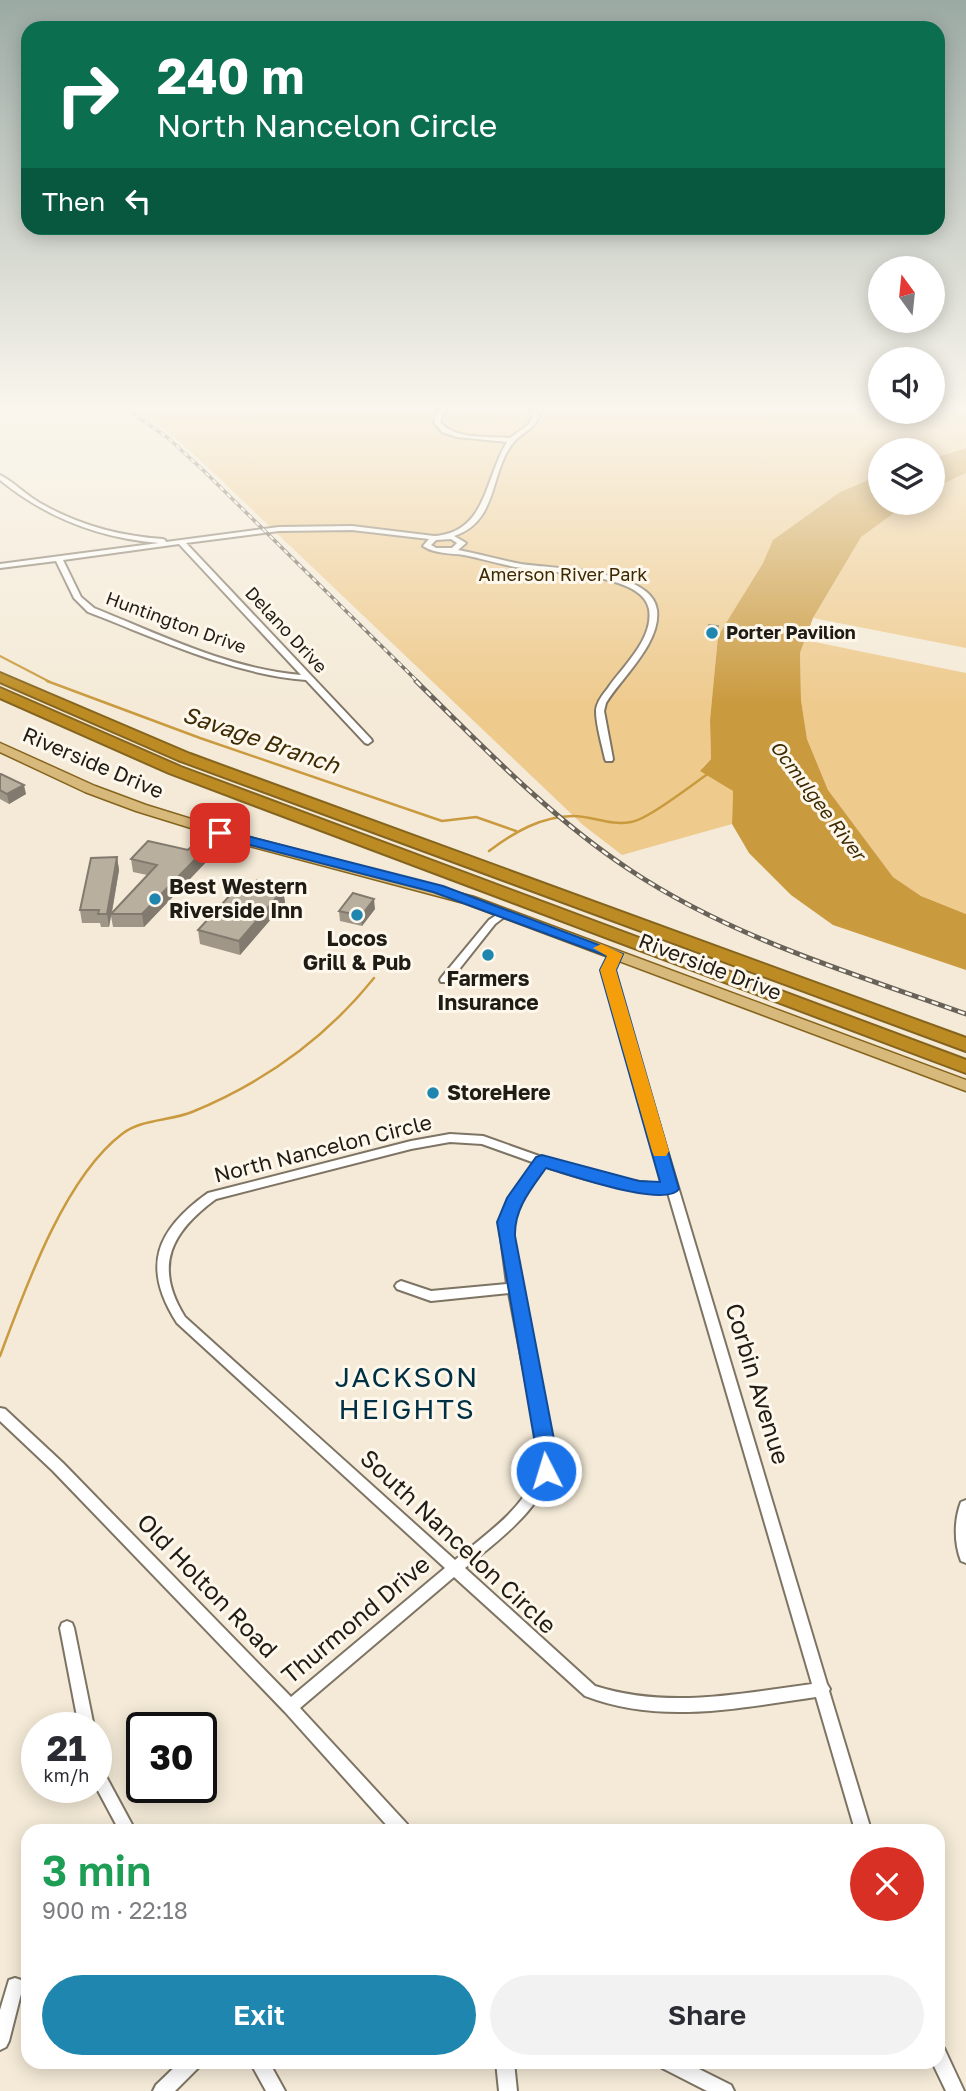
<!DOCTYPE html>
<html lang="en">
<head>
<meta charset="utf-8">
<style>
	:root { --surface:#fff; --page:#f2f2f3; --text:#2b2b33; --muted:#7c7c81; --accent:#1f86af }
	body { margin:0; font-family:"Golos Text",sans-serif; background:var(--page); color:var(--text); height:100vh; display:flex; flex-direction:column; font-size:26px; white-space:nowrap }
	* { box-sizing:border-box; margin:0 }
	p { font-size:23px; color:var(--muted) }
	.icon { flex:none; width:38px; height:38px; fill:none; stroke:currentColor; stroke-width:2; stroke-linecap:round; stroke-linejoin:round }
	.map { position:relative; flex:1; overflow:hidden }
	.side { position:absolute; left:21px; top:1824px; width:924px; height:245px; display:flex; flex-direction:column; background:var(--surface); border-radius:21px; box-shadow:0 4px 18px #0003 }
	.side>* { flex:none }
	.top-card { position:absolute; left:21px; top:21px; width:924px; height:214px; border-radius:21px; box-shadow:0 4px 18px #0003; background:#0b6e4f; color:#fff; overflow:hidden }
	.needle { width:46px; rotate:345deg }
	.controls { position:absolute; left:868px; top:256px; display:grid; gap:14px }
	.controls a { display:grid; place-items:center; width:77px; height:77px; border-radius:50%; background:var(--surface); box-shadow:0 4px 18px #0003; font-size:35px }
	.speed { position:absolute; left:21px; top:1712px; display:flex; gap:14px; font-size:35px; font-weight:700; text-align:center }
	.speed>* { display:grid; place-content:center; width:91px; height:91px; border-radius:50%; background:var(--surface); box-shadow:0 4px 18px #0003; line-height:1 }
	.speed small { font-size:18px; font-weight:400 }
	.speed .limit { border:4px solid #111; border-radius:10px; background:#fff; color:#111 }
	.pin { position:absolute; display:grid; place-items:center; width:60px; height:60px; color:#fff; margin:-30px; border-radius:14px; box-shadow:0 4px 10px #0006 }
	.me { position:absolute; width:77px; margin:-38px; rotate:355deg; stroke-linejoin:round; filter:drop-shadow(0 0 5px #0008) }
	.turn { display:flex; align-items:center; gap:24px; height:147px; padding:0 21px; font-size:32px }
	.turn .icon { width:91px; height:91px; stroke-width:2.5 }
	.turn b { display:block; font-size:49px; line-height:60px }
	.then { display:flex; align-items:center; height:66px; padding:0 21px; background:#0003; gap:14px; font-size:26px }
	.round { display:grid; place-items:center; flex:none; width:74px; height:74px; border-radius:37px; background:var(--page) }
	.summary { display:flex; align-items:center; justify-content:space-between; height:119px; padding:0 21px }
	h1 { font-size:42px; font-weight:600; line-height:52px; color:#1e9e55 }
	.cta { display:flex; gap:14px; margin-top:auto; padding:14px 21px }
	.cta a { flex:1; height:80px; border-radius:42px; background:var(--accent); color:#fff; font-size:28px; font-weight:600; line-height:80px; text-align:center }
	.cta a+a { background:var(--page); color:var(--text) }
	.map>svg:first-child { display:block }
	.green { fill:#eeca8d }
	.water { fill:#ca9a3f }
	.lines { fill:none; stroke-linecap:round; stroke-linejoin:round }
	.stream-far1 { stroke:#ca9a3f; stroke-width:2 }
	.stream { stroke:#ca9a3f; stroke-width:2.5 }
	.minor-casing { stroke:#7e7464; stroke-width:4 }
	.primary-casing { stroke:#85641e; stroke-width:3 }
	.motorway-casing { stroke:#85641e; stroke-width:4 }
	.minor { fill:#fff; fill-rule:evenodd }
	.primary { fill:#d7b97b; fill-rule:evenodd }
	.motorway { fill:#bc8b23; fill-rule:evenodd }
	.rail-far1-casing { stroke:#686258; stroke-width:3.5 }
	.rail-casing { stroke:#686258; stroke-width:5 }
	.rail-far1 { stroke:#fef7ec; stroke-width:2; stroke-dasharray:5; stroke-linecap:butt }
	.rail { stroke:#fef7ec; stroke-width:2.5; stroke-dasharray:7; stroke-linecap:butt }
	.wall { fill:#9f9688 }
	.shaded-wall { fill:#827a6f }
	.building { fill:#b9af9e; stroke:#827a6f; stroke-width:2 }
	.route { fill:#1a73e8; stroke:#114b97; stroke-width:2 }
	.slow { fill:#f59e0b }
	.poi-dot { fill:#1f86af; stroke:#fef7ec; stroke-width:2.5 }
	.labels { text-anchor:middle; stroke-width:6; stroke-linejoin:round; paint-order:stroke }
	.far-park-label { font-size:18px; fill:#3d2901; stroke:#fef7ec }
	.far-street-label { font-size:18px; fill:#1f1b15; stroke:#fef7ec }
	.far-poi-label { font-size:18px; font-weight:bold; fill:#1f1b15; stroke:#fef7ec; text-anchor:start }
	.far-water-label { font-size:19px; font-style:italic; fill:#3e2b03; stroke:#fef7ec }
	.street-label { font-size:21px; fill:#1f1b15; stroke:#fef7ec }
	.poi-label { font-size:21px; font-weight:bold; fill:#1f1b15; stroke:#fef7ec; text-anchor:start }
	.water-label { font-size:23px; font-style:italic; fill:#3e2b03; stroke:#fef7ec }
	.near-street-label { font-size:24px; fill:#1f1b15; stroke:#fef7ec }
	.near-neighbourhood-label { font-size:28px; letter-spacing:2px; fill:#003043; stroke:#fef7ec }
</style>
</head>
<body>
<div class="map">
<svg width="966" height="2091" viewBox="0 0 966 2091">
	<rect width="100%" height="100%" fill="#f4ead7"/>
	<path class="green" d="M137,410H966V447L933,458V450H880V475L840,492L774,540L763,563L718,636L710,720L711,759L702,768L733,791L732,824L622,855L583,825L199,459L164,428Z
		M966,473V648L813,618L861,536L909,502H933V489Z
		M805,640L966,673V914L921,896L893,877L828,790L807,739L801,700L800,653Z"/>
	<path class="water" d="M966,448V473L933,489V458Z
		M880,475V502H909L861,537L813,618L800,653L801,700L807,739L828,790L893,877L921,896L966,914V970L833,925L791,895L749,853L732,824L733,791L700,771L711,759L710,720L718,636L763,563L773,540L840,492Z"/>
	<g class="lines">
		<path class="stream-far1" d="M0,656L50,682"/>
		<path class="stream" d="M47,681L200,738L442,821L476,817L516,831
			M489,851C513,833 541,816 573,816C593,816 610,826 631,822C647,820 693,784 709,773
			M0,1356C25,1289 64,1178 122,1134C141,1119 170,1121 192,1112C265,1082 325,1039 374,978"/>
		<defs>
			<path id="minor" d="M440,410H447L442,415L440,422C455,440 488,436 510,438L529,424L533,416L529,410H535L539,416C534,430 522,432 513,443C489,473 499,521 454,536L466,543L458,550C480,554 500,560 521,564C553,569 652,569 657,610C661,643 622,677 606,703L604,711L613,759L612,761H606L605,759C602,745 596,725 596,711C596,703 603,694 608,688C623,666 654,639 649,609C643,573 550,573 522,568C502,565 484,559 464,555C450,553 435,554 423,546L429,539L352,530L279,531L186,543L371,739L372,741L368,744L365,743L306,680C230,674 159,639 88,612L74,598L56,561L0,568V564L159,543C99,538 47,518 0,480V475C14,482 26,495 40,503C78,525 119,536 163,539L165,540L166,542L279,527L352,526L434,536C487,533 485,477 507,442L457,437L442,432L434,422L436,414ZM451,539L457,543L452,548H436L431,545L436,540ZM179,544L301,675C229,669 161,635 94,608L81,597L63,560Z
				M504,910L509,913L507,915L495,924L449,982H441L440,980L441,978L489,920Z
				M616,951L621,954L613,970L827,1684L830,1689L829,1691L871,1830H855L816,1697C738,1708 660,1725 585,1696L454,1577L300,1708L407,1824L409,1830H391L285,1712L53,1471L0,1421V1408L5,1409L63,1463L291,1697L445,1568L177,1323C141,1267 156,1230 208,1193L411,1141L450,1134L483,1136L556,1162L599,1175L623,1180L666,1185L603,970L613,952ZM450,1142L482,1144L535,1163L509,1200L499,1222L507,1284L431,1291L401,1281L397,1283L395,1286L397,1289L431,1301L509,1293L540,1455C535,1503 489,1531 455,1560L185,1317C153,1266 171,1232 216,1199L411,1149ZM544,1166C585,1180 625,1191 668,1193L812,1684C738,1694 668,1709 595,1686L465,1568C501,1537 548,1507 554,1455L520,1288L511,1222L518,1204Z
				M966,1500V1563L961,1561C954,1543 954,1520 961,1502Z
				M67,1621L72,1623L74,1628L94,1727H79L60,1628L62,1623Z
				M96,1765L101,1767L135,1830H119L96,1787Z
				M15,1978L21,1980L23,1986L9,2041L6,2047L0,2050V2010L9,1980Z
				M938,2045L944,2048L964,2091H946L932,2062H938Z
				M180,2062H201L198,2068L175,2091H153L156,2085Z
				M250,2062H269L285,2091H266Z
				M496,2062H514L517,2091H499Z
				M659,2062H685L731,2085L734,2091H707L662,2068Z"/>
			<path id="primary" d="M0,743L95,786L146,805L256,839L474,897L966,1080V1091L464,903L246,845L136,811L85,792L0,752Z"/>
			<path id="motorway" d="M0,673L190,754L966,1038V1051L178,760L0,682Z
				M0,688L181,767L966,1060V1073L169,773L0,698Z"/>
		</defs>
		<use href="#minor" class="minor-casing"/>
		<use href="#primary" class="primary-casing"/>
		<use href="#motorway" class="motorway-casing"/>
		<use href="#minor" class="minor"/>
		<use href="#primary" class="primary"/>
		<use href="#motorway" class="motorway"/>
		<defs>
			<path id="rail-far1" d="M128,410L168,438L204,471L418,682"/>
			<path id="rail" d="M416,681C483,747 551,818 630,870C732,938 852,973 966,1014"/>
		</defs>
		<use href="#rail-far1" class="rail-far1-casing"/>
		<use href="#rail" class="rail-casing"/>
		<use href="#rail-far1" class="rail-far1"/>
		<use href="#rail" class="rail"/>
	</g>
	<path class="wall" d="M718,626L715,638L705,637L706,634Z
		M0,774L26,794L9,804L0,799Z
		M209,845L210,858L144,927H113L111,916L109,927H101L100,923H82L80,910L117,857L119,870L112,913L147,875L133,872L131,859Z
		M283,890L285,903L240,955L200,944L198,930Z
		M375,909L362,926L340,921L339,911Z"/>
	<path class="shaded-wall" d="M24,785L26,794L9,804L7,794Z
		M209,845L210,858L144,927L142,914Z
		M117,857L119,870L109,927L107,914Z
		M283,890L285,903L240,955L239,941Z
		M374,899L375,909L362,926L361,916Z"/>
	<path class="building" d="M709,625L718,626L716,635L706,634Z
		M0,774H1L24,785L7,794L0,790Z
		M148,841L188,850L196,842L209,845L142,914H111L157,865L131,859Z
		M117,857L107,914H98L99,910H80L91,858Z
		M244,880L255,883L257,880L283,890L239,941L198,930Z
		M353,893L374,899L361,916L339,911Z"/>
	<linearGradient id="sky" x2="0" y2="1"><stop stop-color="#9caaa4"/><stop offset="0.58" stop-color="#faf6ed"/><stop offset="1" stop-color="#faf6ed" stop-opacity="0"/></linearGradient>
	<rect width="966" height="703" fill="url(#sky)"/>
	<path class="route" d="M220,829L443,886L623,954L616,970L679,1189C666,1209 568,1174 546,1168C531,1189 514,1209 515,1236L557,1455L554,1477L546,1479L539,1477L537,1455L497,1222L507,1198L536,1157L542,1155L639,1181L660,1182L600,970L607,956L433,892L215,836L213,833Z"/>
	<path class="slow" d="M601,944L623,954L616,970L669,1151L666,1156H654L652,1151L600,970L607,956L593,948Z"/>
	<g class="poi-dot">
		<circle cx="712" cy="633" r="7"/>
		<circle cx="155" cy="899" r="7"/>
		<circle cx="357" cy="915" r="7"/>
		<circle cx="488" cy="955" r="7"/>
		<circle cx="433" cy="1093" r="7"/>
	</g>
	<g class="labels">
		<g class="far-park-label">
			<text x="563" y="581">Amerson River Park</text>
		</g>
		<g class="far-street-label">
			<text transform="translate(176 623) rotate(20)" y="6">Huntington Drive</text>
			<text transform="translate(286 630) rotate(47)" y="6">Delano Drive</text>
		</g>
		<g class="far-poi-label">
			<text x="726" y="639">Porter Pavilion</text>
		</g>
		<g class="far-water-label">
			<text transform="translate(818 800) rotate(53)" y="7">Ocmulgee River</text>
		</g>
		<g class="street-label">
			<text transform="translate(93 763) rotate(23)" y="7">Riverside Drive</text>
			<text transform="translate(710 967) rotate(21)" y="7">Riverside Drive</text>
			<text transform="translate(323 1149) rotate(-14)" y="7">North Nancelon Circle</text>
		</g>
		<g class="poi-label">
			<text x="169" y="894">Best Western<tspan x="169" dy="24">Riverside Inn</tspan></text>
			<text x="357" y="946" text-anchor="middle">Locos<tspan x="357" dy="24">Grill &amp; Pub</tspan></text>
			<text x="488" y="986" text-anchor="middle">Farmers<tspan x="488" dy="24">Insurance</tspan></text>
			<text x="447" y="1100">StoreHere</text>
		</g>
		<g class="water-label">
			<text transform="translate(261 740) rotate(19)" y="8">Savage Branch</text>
		</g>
		<g class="near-street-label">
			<text transform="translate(757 1384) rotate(73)" y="8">Corbin Avenue</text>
			<text transform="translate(458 1542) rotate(43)" y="8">South Nancelon Circle</text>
			<text transform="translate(207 1586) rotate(46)" y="8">Old Holton Road</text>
			<text transform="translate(356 1620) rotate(-40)" y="8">Thurmond Drive</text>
		</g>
		<g class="near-neighbourhood-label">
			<text x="407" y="1387">JACKSON<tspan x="407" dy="32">HEIGHTS</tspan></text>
		</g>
	</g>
</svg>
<div class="controls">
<a><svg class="needle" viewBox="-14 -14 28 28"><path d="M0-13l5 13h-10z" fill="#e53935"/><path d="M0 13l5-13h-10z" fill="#7c7c81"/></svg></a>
<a><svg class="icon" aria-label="sound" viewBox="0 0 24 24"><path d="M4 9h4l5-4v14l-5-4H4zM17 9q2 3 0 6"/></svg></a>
<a><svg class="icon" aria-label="layers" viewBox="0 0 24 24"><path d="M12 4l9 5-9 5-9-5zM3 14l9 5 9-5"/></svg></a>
</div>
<div class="speed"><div>21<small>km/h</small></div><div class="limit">30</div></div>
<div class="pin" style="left:220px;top:833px;background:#d93025"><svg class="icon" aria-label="arrive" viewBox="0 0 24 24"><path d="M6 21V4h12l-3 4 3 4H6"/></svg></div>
<svg class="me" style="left:546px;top:1471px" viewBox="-20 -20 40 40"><circle r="17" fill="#1a73e8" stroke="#fff" stroke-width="3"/><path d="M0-11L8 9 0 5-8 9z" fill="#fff"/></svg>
<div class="top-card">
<div class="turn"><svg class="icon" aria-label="right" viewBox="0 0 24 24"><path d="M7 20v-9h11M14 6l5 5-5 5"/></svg><div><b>240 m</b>North Nancelon Circle</div></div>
<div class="then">Then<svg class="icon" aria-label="left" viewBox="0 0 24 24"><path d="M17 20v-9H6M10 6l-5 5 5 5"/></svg></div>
</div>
<section class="side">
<div class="summary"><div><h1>3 min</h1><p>900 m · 22:18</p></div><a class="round" style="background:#d93025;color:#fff"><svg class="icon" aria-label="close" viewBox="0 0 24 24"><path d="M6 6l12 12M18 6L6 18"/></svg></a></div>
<div class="cta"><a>Exit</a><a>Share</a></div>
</section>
</div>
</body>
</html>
